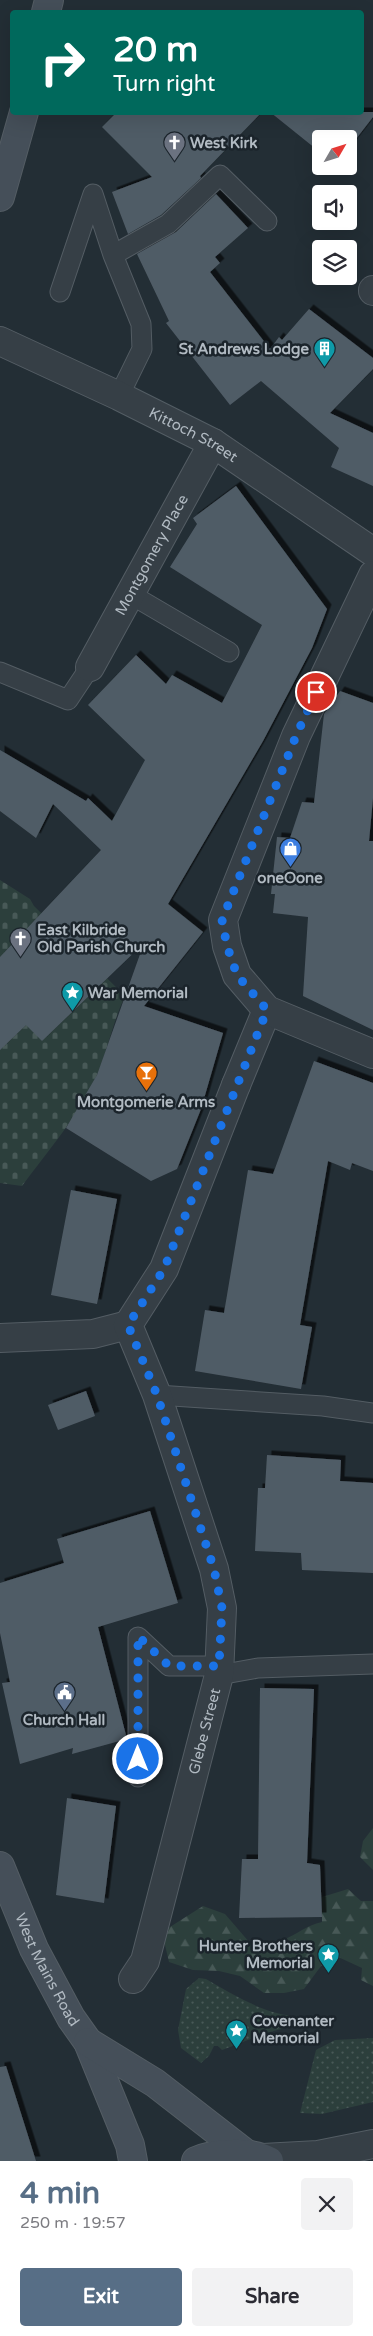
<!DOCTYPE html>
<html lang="en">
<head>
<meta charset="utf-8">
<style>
	:root { --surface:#fff; --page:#f2f2f3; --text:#2b2b33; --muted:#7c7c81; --accent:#576e86 }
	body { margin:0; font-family:"Varela Round",sans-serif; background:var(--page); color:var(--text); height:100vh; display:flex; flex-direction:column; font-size:19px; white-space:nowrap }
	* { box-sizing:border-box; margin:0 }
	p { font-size:16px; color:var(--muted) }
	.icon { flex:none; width:28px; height:28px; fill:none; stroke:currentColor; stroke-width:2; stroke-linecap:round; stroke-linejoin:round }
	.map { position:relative; height:2161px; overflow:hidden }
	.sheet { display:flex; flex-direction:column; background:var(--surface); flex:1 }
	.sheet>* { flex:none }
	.top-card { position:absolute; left:10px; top:10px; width:354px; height:105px; border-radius:5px; box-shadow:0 5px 20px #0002; background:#00695c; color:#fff; overflow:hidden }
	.needle { width:32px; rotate:51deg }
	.buttons { position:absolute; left:312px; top:130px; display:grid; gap:10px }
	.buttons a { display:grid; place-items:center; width:45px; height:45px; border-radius:5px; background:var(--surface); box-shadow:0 5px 20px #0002; font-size:25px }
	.pin { position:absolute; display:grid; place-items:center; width:42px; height:42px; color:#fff; margin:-21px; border:2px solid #fff; border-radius:50%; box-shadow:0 1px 5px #0007 }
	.me { position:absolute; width:55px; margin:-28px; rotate:0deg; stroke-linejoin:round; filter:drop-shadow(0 0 4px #0008) }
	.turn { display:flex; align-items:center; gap:18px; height:105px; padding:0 20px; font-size:22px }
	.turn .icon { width:65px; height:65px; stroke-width:2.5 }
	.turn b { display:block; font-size:35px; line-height:42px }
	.round { display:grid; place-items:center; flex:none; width:52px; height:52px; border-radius:5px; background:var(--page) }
	.head { display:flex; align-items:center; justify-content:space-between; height:85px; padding:0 20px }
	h1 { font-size:30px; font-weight:700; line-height:38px; color:var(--accent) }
	.action { display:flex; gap:10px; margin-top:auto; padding:10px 20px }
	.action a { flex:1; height:58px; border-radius:5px; background:var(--accent); color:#fff; font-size:20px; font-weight:700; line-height:58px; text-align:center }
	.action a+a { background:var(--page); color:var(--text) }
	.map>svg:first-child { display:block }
	.grass { fill:url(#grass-dots) }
	.forest { fill:url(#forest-firs) }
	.cemetery { fill:url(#cemetery-stones) }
	.building { fill:#505c66; filter:url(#shadow) }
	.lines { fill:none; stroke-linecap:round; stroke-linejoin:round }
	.service-casing { stroke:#545d64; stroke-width:21 }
	.pedestrian-casing { stroke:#545d64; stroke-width:30 }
	.minor-casing { stroke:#545d64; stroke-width:30 }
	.tertiary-casing { stroke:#545d64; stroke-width:30 }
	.secondary-casing { stroke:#545d64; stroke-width:30 }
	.service { stroke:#363f46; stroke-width:19 }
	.pedestrian { stroke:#363f46; stroke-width:28 }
	.minor { stroke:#363f46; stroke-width:28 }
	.tertiary { stroke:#363f46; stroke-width:28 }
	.secondary { stroke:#454f59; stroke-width:28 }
	.route { stroke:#1a73e8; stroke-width:9; stroke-dasharray:0 16.2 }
	.labels { text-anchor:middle; stroke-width:5; stroke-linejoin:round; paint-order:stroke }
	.poi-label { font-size:15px; font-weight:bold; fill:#b1bac2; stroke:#1b242b; text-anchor:start }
	.street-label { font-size:15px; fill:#b1bac2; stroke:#1b242b }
</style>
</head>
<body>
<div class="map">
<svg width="373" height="2161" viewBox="0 0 373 2161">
	<defs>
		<pattern id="grass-dots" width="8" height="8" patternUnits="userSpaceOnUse" patternTransform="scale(1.25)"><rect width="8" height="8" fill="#2c3f3c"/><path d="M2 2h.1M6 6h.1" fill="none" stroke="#485957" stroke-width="1.8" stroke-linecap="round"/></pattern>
		<pattern id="forest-firs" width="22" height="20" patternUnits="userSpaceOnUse" patternTransform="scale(1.25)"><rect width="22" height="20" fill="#2c3f3c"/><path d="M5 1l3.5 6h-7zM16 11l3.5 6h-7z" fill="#485957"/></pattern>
		<pattern id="cemetery-stones" width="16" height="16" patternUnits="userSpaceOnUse" patternTransform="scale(1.25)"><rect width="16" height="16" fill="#2c3f3c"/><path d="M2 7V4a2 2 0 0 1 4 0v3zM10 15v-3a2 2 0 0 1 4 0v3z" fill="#485957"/></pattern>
		<filter id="shadow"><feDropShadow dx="4.5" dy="-4.5" stdDeviation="0" flood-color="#0009"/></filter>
	</defs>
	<rect width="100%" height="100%" fill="#232e35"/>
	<path class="grass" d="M199,1978L206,1979C234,1995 260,2012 293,2016L297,2028C286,2023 237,2045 222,2050L218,2046H214L209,2056L201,2063L181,2048L178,2030L186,1989Z
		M373,2038V2102L322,2114L300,2113L316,2050L335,2040Z"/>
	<path class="forest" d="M373,1828V1870L360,1857L363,1841Z
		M348,1889L361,1901H373V1986L361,1980L362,1968L336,1956L321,1966L304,1989L284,1993H264L240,1976L219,1971L193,1970L169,1962L162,1932L203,1906L225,1914L250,1943C261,1940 271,1943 282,1940C297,1935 306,1925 322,1922V1897Z"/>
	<path class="cemetery" d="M0,880L30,899L34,906L125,996C113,1021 108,1049 97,1075C79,1115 48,1151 22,1186L0,1183Z"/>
	<path class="building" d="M117,112H262L200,176L201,178L161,215L128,234L112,192L152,177L102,127Z
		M270,112H373V117L349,148V139H321V153Z
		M216,194L248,228L215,257L220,263L210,272L270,349L279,337L282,340L309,309L373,358V369L330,413L373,433V486L331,467L339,448L261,381L230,405L166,323L169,321L137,254L176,232Z
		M236,486L327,609L312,648L263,741L168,904L203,932L144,1006L223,1033L201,1109L177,1169L151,1181L66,1128L97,1075L144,943L42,1041L26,1025L0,1050V957L101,850L53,804L36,838L0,811V750L86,801L88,798L112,821L145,760L88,705L136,655L166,684L172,675L222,703L262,625L170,567L197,524L193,518Z
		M340,691L373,703V798L369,841H373V1030L303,996L308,917L273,913L275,894H271L277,837L290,838L302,802L314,803L324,714Z
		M314,1061L373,1083V1171L352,1163L350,1170L328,1161L300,1325L312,1327L301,1389L195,1371L205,1310L224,1313L248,1170L273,1174Z
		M71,1190L117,1199L97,1304L51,1295Z
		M86,1391L95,1416L58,1430L48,1405Z
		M267,1455L341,1460L340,1481L373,1483V1573L302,1570L301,1553L255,1551L258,1488H265Z
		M150,1511L178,1603L98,1627L127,1739L72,1754L73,1748L20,1764L2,1683L10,1682L0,1633V1583L64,1563L57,1539Z
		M260,1688L314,1689L307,1863L320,1865L322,1917L239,1918L242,1859H258Z
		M67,1798L116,1806L104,1903L56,1895Z
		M6,2066L36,2161H0V2067Z"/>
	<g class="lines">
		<defs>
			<path id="service" d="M113,255L168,224L220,175L267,221
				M60,292L93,194L113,255L141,324L142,349L119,396
				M130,594L229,652
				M0,672L68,700L90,667
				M157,1395L323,1406L373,1413
				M219,1675L258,1668L373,1664
				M138,1777V1637L169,1666H219"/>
			<path id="pedestrian" d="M236,1085L267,1010"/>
			<g id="minor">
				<path d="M373,290V291"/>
				<path id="s1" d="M0,341L119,396L213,443L373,552"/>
				<path d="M373,575L296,736L223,920L227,946L237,975L267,1010L373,1054"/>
				<path id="s2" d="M90,667L213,443"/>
				<path d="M0,1338L93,1334L128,1325"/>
				<path id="s3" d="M133,1979L145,1961L219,1675L222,1608L214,1569L157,1395L128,1325L164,1269L236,1085"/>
			</g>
			<path id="tertiary" d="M263,2158L318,2155L373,2144"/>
			<g id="secondary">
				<path d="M46,12L49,0"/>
				<path d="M0,197L24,112"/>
				<path id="s4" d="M0,1866L34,1949L71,2018L88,2042L130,2145L133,2161"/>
				<path d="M88,2042L155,2083L249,2156"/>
				<path d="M196,2161C215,2152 251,2151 269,2161"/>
			</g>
		</defs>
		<use href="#service" class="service-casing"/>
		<use href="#pedestrian" class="pedestrian-casing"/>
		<use href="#minor" class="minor-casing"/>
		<use href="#tertiary" class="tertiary-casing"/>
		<use href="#secondary" class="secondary-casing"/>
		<use href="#service" class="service"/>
		<use href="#pedestrian" class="pedestrian"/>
		<use href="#minor" class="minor"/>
		<use href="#tertiary" class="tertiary"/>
		<use href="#secondary" class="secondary"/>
	</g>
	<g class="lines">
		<path class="route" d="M138,1759V1636L169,1666H219L222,1608L214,1569L157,1395L128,1325L164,1269L267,1010L237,975L227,946L222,920L296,736L316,692"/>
	</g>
	<defs>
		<symbol id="church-pin" viewBox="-11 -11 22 30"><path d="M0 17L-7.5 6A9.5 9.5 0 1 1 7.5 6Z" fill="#6b7280" stroke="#1b242b"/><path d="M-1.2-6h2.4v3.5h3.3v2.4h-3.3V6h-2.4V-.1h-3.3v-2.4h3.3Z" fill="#fff"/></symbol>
		<symbol id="building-pin" viewBox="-11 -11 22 30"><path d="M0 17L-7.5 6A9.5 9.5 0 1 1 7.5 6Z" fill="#0f9aa8" stroke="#1b242b"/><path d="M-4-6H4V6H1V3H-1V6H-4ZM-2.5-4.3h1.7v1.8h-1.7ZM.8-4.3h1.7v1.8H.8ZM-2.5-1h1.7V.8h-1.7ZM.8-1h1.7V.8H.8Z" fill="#fff"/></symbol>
		<symbol id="shop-pin" viewBox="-11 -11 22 30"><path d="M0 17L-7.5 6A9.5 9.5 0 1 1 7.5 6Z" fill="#3f7fe0" stroke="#1b242b"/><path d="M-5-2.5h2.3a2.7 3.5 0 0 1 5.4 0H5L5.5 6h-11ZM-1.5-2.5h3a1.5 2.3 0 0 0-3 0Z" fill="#fff"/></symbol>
		<symbol id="sight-pin" viewBox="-11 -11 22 30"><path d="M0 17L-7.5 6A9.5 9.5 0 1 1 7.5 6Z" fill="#0f9aa8" stroke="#1b242b"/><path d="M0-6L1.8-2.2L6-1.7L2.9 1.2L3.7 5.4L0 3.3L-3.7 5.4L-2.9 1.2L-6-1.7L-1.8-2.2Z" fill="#fff"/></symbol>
		<symbol id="bar-pin" viewBox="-11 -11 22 30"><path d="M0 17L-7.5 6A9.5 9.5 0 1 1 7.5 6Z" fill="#e8710a" stroke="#1b242b"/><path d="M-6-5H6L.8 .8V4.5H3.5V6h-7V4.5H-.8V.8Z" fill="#fff"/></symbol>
		<symbol id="civic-pin" viewBox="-11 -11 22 30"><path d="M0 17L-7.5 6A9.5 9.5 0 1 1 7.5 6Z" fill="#5c6f8a" stroke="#1b242b"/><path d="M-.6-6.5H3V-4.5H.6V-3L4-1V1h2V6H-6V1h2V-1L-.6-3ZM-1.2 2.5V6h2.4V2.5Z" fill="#fff"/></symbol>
	</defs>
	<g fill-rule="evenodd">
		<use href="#church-pin" x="162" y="130" width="25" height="34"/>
		<use href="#building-pin" x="312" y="336" width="25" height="34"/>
		<use href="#shop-pin" x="278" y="836" width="25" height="34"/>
		<use href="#church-pin" x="8" y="926" width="25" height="34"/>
		<use href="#sight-pin" x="60" y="980" width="25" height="34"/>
		<use href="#bar-pin" x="134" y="1060" width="25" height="34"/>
		<use href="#civic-pin" x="52" y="1680" width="25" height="34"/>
		<use href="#sight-pin" x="316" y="1942" width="25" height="34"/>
		<use href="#sight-pin" x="224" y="2018" width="25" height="34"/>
	</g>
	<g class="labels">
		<g class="poi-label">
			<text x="190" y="148">West Kirk</text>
			<text x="309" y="354" text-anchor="end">St Andrews Lodge</text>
			<text x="290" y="883" text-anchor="middle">oneOone</text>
			<text x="37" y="935">East Kilbride<tspan x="37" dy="17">Old Parish Church</tspan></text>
			<text x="88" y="998">War Memorial</text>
			<text x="146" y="1107" text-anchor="middle">Montgomerie Arms</text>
			<text x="64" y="1725" text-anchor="middle">Church Hall</text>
			<text x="313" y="1951" text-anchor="end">Hunter Brothers<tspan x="313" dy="17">Memorial</tspan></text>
			<text x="252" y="2026">Covenanter<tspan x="252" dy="17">Memorial</tspan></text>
		</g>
		<g class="street-label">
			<text dy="5" stroke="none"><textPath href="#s1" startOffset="215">Kittoch Street</textPath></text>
			<text dy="5" stroke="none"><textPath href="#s2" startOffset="128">Montgomery Place</textPath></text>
			<text dy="5" stroke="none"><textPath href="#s3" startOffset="259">Glebe Street</textPath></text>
			<text dy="5" stroke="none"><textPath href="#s4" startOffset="114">West Mains Road</textPath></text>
		</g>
	</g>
</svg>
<div class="buttons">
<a><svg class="needle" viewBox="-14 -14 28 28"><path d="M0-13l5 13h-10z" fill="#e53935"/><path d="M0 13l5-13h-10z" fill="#7c7c81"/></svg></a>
<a><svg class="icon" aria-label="sound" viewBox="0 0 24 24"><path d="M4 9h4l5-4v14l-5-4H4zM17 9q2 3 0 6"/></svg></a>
<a><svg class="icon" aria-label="layers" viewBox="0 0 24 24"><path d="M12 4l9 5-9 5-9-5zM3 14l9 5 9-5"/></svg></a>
</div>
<div class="pin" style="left:316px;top:692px;background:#d93025"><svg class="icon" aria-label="arrive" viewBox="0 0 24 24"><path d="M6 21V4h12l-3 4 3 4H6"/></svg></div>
<svg class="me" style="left:138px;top:1759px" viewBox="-20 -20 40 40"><circle r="17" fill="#1a73e8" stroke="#fff" stroke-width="3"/><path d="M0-11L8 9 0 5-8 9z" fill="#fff"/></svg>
<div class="top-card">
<div class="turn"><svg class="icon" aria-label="right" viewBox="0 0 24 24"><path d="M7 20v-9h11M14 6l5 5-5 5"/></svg><div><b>20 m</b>Turn right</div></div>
</div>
</div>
<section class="sheet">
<div class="head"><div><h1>4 min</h1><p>250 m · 19:57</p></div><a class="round"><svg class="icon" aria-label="close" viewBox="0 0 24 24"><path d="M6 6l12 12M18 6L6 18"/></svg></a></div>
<div class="action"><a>Exit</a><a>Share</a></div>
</section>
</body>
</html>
